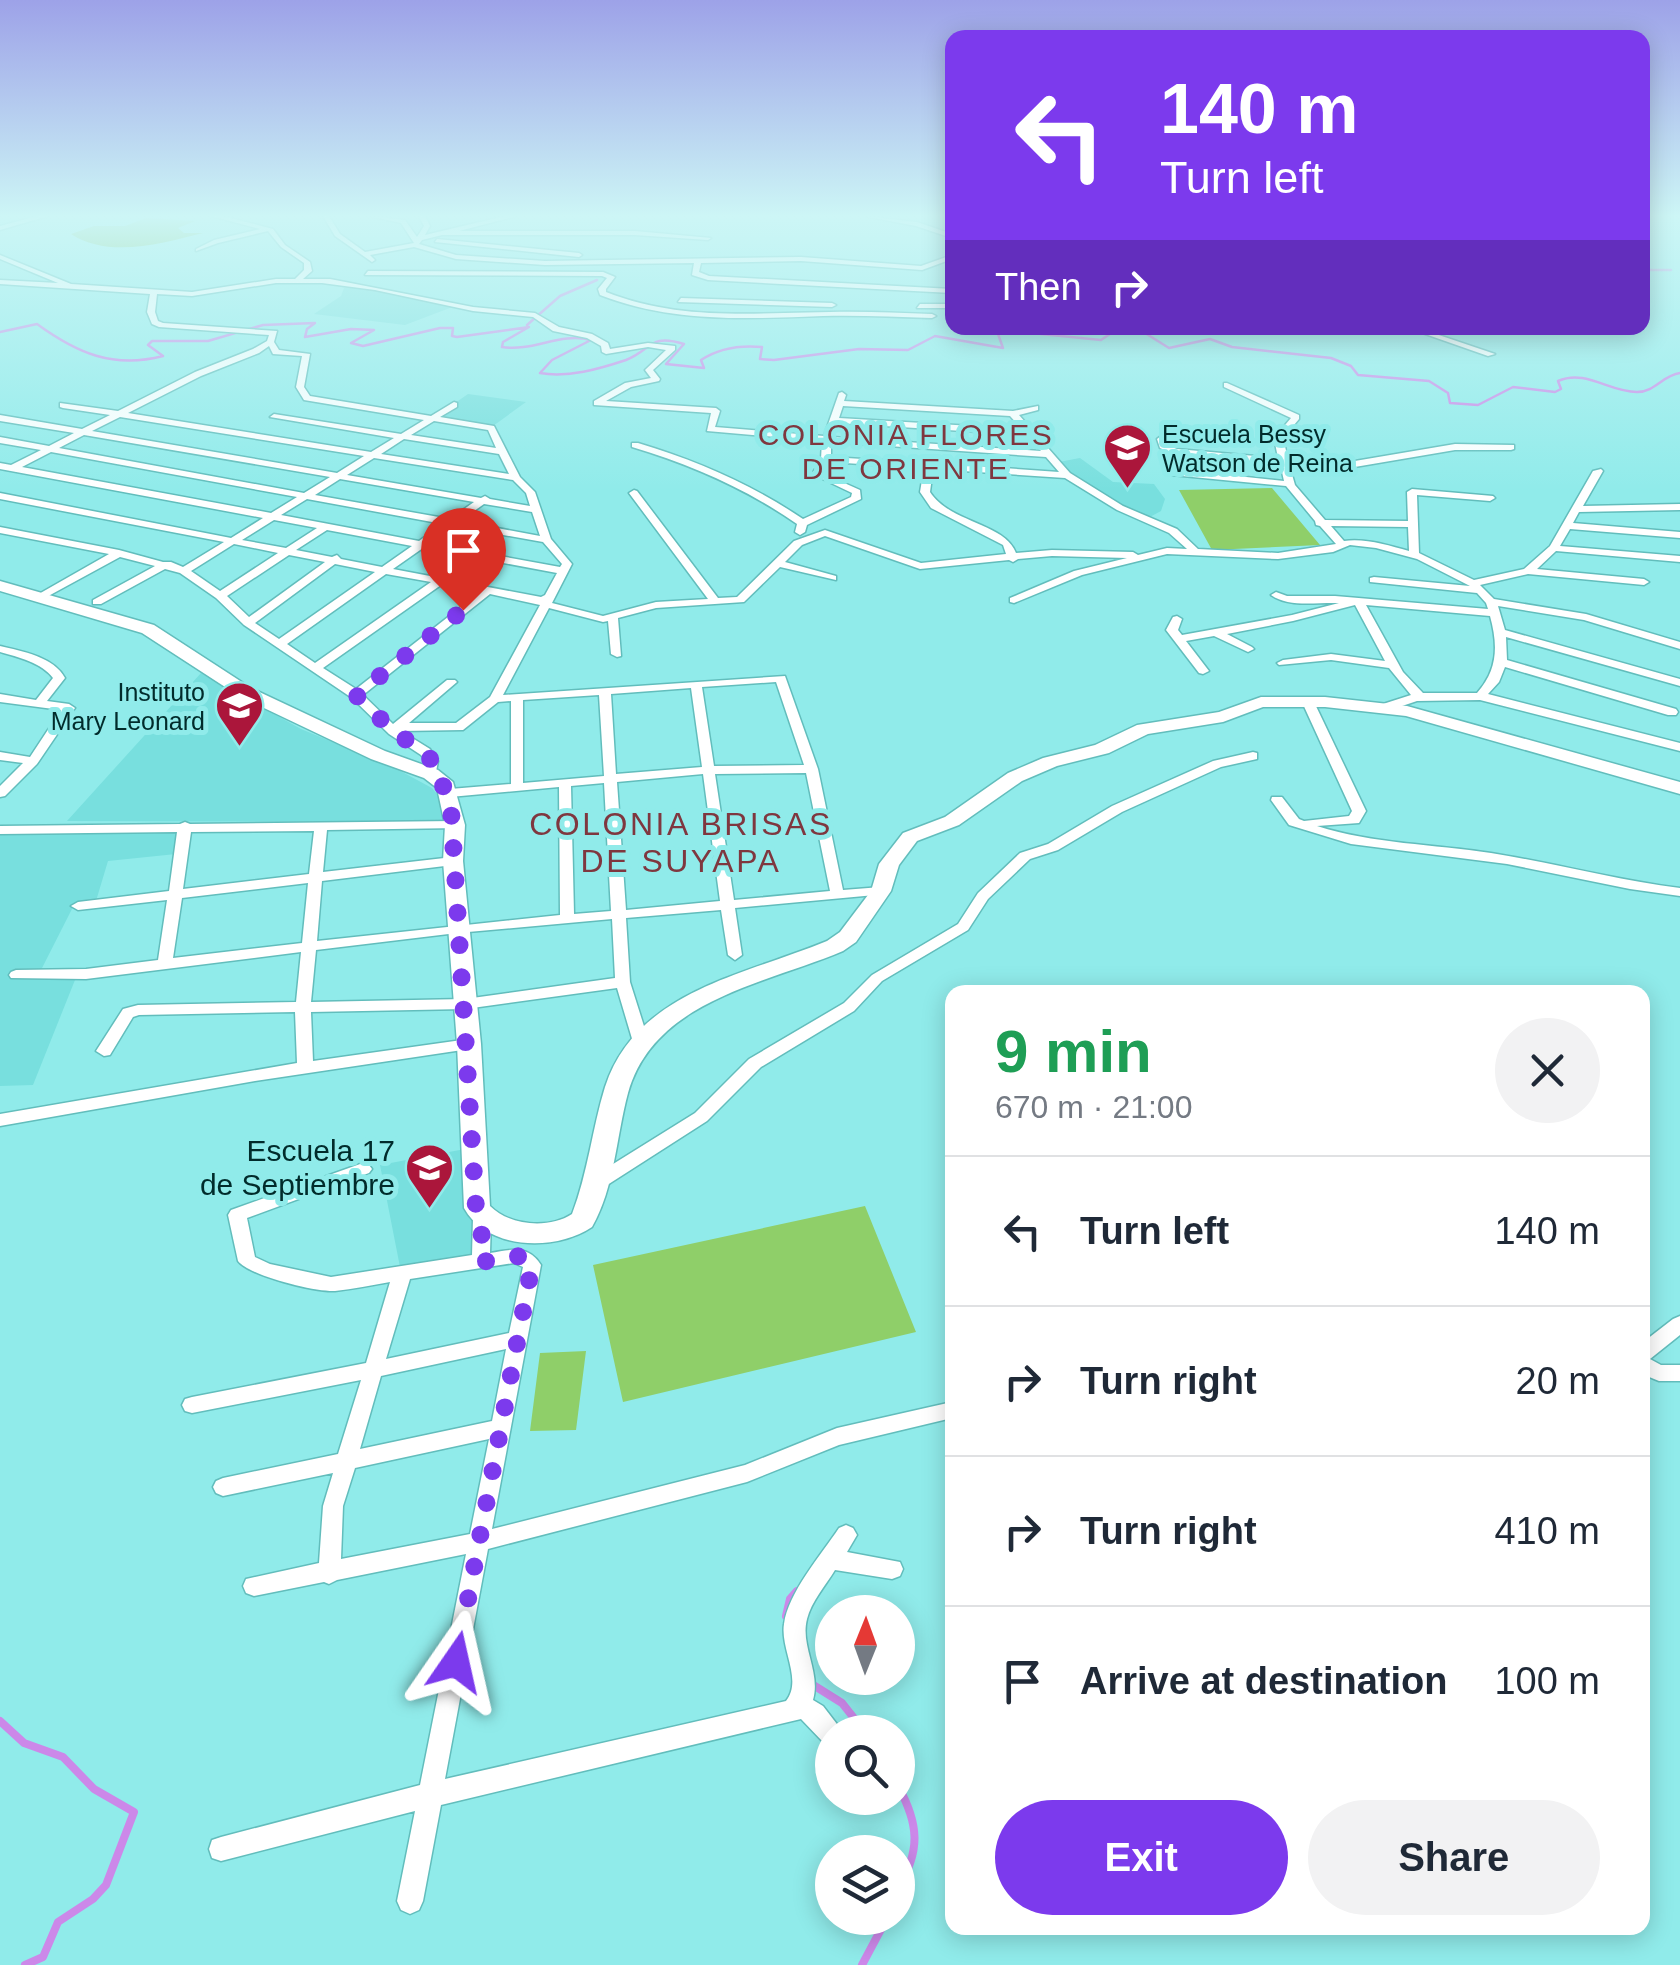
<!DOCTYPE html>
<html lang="en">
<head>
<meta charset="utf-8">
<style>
	:root { --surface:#fff; --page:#f2f2f3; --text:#1f2937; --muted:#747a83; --line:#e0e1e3; --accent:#7c3aed }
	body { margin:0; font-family:Helvetica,sans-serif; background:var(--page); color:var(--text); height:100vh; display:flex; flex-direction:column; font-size:38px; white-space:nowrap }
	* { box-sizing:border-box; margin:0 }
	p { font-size:32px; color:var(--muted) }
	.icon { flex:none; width:55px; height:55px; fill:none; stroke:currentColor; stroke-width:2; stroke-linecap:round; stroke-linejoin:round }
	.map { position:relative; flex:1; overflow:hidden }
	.side { position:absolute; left:945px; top:985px; width:705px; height:950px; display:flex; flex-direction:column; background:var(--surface); border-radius:20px; box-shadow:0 5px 25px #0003 }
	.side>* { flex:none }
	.hud { position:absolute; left:945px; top:30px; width:705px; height:305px; border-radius:20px; box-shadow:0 5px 25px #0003; background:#7c3aed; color:#fff; overflow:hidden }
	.needle { width:65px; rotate:1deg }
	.fabs { position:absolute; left:815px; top:1595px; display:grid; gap:20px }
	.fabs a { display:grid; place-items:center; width:100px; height:100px; border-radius:50%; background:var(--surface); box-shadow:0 5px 25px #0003; font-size:50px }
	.pin { position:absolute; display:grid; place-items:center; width:85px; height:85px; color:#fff; margin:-102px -42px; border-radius:50% 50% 50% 0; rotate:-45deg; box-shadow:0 0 10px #0007 }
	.pin .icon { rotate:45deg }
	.me { position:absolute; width:110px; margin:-55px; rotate:11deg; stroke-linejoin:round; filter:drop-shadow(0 0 8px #0008) }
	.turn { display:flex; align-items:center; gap:35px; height:210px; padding:0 50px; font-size:45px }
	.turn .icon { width:130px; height:130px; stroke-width:2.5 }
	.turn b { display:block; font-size:70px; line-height:85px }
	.then { display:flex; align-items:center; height:95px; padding:0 50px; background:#0003; gap:20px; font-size:38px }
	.round { display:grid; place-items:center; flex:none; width:105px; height:105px; border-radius:52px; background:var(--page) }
	.head { display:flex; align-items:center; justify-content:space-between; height:170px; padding:0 50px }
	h1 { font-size:60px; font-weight:700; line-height:75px; color:#1e9e55 }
	.button { display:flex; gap:20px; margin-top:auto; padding:20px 50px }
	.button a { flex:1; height:115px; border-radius:60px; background:var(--accent); color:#fff; font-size:40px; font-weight:700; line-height:115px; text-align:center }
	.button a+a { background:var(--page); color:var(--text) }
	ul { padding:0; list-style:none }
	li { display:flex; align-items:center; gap:30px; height:150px; padding:0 50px; border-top:2px solid var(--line) }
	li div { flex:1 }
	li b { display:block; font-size:38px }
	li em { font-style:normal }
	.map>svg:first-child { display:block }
	.built { fill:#78dfde }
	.green { fill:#8fcf69 }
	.forest { fill:#79b951 }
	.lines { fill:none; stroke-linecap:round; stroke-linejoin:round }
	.stream-far1 { stroke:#cc88e9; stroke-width:2.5 }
	.stream { stroke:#cc88e9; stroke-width:8 }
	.street-casing { stroke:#62bdbc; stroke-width:3 }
	.secondary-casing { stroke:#62bdbc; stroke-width:3 }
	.street { fill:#fff; fill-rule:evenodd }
	.secondary { fill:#fff; fill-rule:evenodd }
	.route { stroke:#7c3aed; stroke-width:18; stroke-dasharray:0 32.4 }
	.labels { text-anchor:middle; stroke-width:10; stroke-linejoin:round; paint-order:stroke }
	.far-poi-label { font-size:25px; fill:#012b2b; stroke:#90ebea; text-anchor:start }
	.far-quarter-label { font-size:30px; letter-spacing:2.5px; fill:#7f373f; stroke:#90ebea }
	.poi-label { font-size:30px; fill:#012b2b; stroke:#90ebea; text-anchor:end }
	.neighbourhood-label { font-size:32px; letter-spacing:2.5px; fill:#7f373f; stroke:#90ebea }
</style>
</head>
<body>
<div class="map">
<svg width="1680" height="1965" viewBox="0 0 1680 1965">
	<rect width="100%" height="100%" fill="#90ebea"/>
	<path class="built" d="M355,285L455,306L405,325L314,314L341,296L344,288Z
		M468,394L526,402L493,426L435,417Z
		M1080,458L1113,482L1154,484L1165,499L1161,511L1148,518L1112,501L1078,481L1059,462Z
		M201,673L301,729L393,767L432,788L441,799L444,822L67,821Z
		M180,830L176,854L108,861L96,901L75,903L40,972L79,970L33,1085L0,1086V835Z
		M465,1149L476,1256L400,1267L380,1165Z"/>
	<path class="green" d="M1272,488L1320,545L1212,550L1179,490Z
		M865,1206L916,1332L623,1402L593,1265Z
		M586,1351L576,1430L530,1431L540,1353Z"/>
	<path class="forest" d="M146,218L195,221L178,228L184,233H203C163,243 109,259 71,234L94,226H125Z"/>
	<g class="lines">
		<path class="stream-far1" d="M1642,270H1671
			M527,325L560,296L597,280
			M1137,328L1169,348L1210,339L1232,347L1331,358L1351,366L1358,375L1429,381L1448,393L1450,403L1478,405L1513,387L1555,392L1561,389L1558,381C1586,369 1609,392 1637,392C1655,392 1663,375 1680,373
			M0,332L37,324C77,353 113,369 163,356L148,345L152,341H208L263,325L315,323L307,329L305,337L351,329L374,330L351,343L363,346L440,328H453L452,336L457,337L529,327L503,342L502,347C533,352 560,332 591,340L552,360L540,373C568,378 599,369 626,360C652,350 649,333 684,344L666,364L704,368L701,360C719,348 740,345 762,347L760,359L774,360L859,349L908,350L935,336L1003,348L998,334L1011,331L1101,340L1119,328"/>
		<path class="stream" d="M786,1616L790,1599L797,1591
			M810,1683L842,1703L865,1732
			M0,1721L24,1743L63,1757L94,1789L134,1812L106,1885L93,1899L58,1922L43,1957L25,1965
			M898,1786C919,1824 921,1851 898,1888
			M862,1965L887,1918"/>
		<defs>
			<path id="street" d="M37,216H48L0,230V226Z
				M211,216H223L273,229L285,245L310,262L312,271L303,279H330L473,307L535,313L559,327L592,334L608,343L610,349L648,343L675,346V350L653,370L660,379L659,381L631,387L606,401L716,408L720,411L715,427L824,436L839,393L842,392L846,395L844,401L1013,411L1038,406V410L1019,415L1070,473L1123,506L1177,529L1198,549L1278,553L1336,544L1320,526L1316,525L1315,521L1286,486L1172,475L1167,472L1172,469L1284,481L1280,463L1175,455L1160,448L1157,439L1161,436L1164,437L1169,446L1177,449L1278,458L1274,438L1291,418L1224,387V383H1227L1299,415V419L1283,438L1288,459L1343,463L1455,444L1514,445V449L1511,450H1455L1343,469L1289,464L1295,485L1325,520L1408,521L1407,492L1412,489L1493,496L1495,498L1490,501L1417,495L1419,553L1474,580L1524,569L1550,546L1593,471L1601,469L1603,471L1583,506L1680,504V510L1579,512L1573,523L1680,532V538L1570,529L1560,546L1680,556V562L1556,551L1537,569L1644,579L1649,582L1644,585L1528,574L1480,585L1494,599L1586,614L1680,642V649L1584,620L1498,606L1505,630L1680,679V686L1506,637L1507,660L1676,709L1678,712L1676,715H1668L1505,667L1499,682L1488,694L1680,743V751L1480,700L1417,701L1387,711L1381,707L1383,704L1411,695L1389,668L1331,660L1279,665L1277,663L1283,660L1331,654L1385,661L1355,605L1293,621L1227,634L1252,647L1254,649L1248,652L1214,636L1186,641L1209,671L1203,674L1199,673L1166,630L1173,617L1177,616L1182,619L1178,630L1182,635L1292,615L1339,603C1317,602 1289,608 1271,595L1276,592L1287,596H1335L1488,609L1486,603L1477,593L1370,582V578L1374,577L1470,586L1417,559L1376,548L1350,545L1333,552L1278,559L1167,554L1082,575L1014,603L1010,602V598L1074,571L1127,558L1052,556L1018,559L1013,562L1009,560L920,569L825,536L802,545L785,562L836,576V580L780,567L744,602L656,608L618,618L621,656L617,657L611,654L608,621L603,622L549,608L503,695L785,676L818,769L843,890L881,887L888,891L886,894L735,908L742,955L735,960L728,955L721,910L626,918L630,982L649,1042L641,1047L633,1042L617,988L465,1009L311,1012L313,1061L469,1039L477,1044L469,1049L255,1081L0,1126V1114L297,1063L295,1012L139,1015L133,1017L110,1055L104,1056L96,1051L123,1009L138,1005L296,1002L301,952L86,979L11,978L9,975L11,972L16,970L86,969L158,960L167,900L78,910L71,906L78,902L169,891L177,832L0,834V826L180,824L185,822L190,824L455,821L462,825L460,828L327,830L323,872L453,857L460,861L453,865L322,881L317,941L560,915L559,787L450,797L444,793L450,789L511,784V701L498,702L463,730L401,731L430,749L438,761L435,777H427L426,761L421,755L389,734L352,698L244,625L216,598L180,573L165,569L101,604H93V600L155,566L120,557L41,600L36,597L37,595L109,554L0,533V527L119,550L163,562H171L183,567L224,542L0,499V493L231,538L263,518L0,469V463L11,465L41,450L0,443V437L49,446L74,433L0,421V415L82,429L110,415L63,408L60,407V403L118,411L195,372L253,349L267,341L269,335L159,327L152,324L147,312L150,294L0,284V280L58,283L0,259V255L71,284L192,292L276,279H295L304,270V263L281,247L268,231L218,243L196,251V249L214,240L260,229ZM276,283H322L375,290L473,311L533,317L553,331L587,338L601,346L602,352L606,354L648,347L666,350L645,370L651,378L625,383L594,401V405L711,413L707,431L822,441L821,459L812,474L852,493L851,497L803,519C751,484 698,461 638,443H632V447C692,465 745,488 797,524L795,532L800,535L805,532L807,525L861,499L860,490L822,473L829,462L924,468L920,492L931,508L1003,545L1006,554L921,563L825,530L794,541L737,597L718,598L637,491L634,490L629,493L708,599L656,602L603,616L552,603L572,564L551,539L535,492L520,477L494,426L440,417L457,407V403L454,402L431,416L310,396L304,387L310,354L279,350L274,342L277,331L163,323L158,321L155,312L157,294L192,296ZM269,346L273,354L302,356L296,387L304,400L424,420L401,434L274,414L270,417L394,438L371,452L128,413L201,376L259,353ZM843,406L1010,416L1022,429L839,418ZM120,417L364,456L337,473L92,431ZM434,421L488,430L496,448L411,435ZM837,423L1026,435L1041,451L832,437ZM84,435L330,477L304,493L59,448ZM404,439L499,454L509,474L381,454ZM831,442L1046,457L1059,472L934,463L929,460L925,463L831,457ZM51,452L297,497L271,513L22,467ZM374,458L513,480L526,493L530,506L490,499L485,496L481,498L347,475ZM933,469L1065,478L1117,510L1169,533L1187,549L1167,548L1138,555L1133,552L1052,550L1016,553C1005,523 950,523 930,492ZM340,479L474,502L450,519L315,495ZM307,499L443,524L419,541L281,515ZM484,504L532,512L540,536L460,521ZM274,520L317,528L286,548L242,540ZM453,526L543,542L562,564L560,567L429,543ZM1331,526L1408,527L1409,551C1387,545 1365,538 1344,541ZM327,530L412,546L382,567L341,559L337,555L332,557L296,550ZM234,544L278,553L220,591L191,571ZM423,548L557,573L545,595L541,597L393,569ZM289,555L325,562L249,617L227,596ZM335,564L375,572L279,639L255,623ZM386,574L431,582L315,663L287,644ZM441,585L480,592L356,689L323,668ZM490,594L540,605L490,697L456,723H409L457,682L455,680H447L393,724L363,695ZM1366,605L1490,616C1498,645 1498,670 1477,693H1423L1403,672ZM776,682L804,765L714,766L702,687ZM691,688L702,767L616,774L611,694ZM599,695L604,776L523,783V700ZM806,773L830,891L734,900L715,774ZM703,774L720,901L626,910L617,782ZM604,783L611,911L574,914L571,786ZM314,831L309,874L183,889L191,832ZM308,883L302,943L173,958L182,898ZM612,919L615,978L465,999L311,1002L316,950L457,933Z
				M323,216H329L340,234L365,252L414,243L401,223L369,216L405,220L417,237L424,226L419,216H425L430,226L425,235L505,216H517L459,231H635L711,238L708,240L635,235H442L422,240L419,244L456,255L545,261L801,257L921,266L952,255V259L922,270L801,261L701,263L699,272L709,276L952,289V293L708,280L692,275L694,263L545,265L456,259L414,247L370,255L375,260L372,262L335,236Z
				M864,216L917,222L952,234V238L916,226Z
				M437,239L579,253L582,255L579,257L435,242Z
				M368,271L603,272L615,277L606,289V292C679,321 754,313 830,312C864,311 898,313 932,314L936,316L932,318C896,317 859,315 823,316C747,319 672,323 600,295L598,289L607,278L602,276L365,275Z
				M681,298L832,303L836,305L832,307L678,302Z
				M920,304H952V308H917Z
				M1408,328H1418L1495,354L1488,356Z
				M0,646C22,651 54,657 65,678L47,701L69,704L75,708L37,764L5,796L0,797V786L23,763L0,760V752L30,757L61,710L0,702V694L36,700L53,678C42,663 18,657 0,652Z
				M1308,698L1314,702L1366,811L1359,823L1317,826C1374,844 1433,844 1491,853C1554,863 1616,880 1680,888V896L1630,889L1507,864L1351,844L1289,825L1271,800L1272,797H1282L1299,819L1304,821L1349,816L1352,811L1302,702Z
				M1253,752L1257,753V759L1221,767L1122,812L1058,850L1030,859L988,899L968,930L882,981L854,1011L761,1067L707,1121L601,1189H589L586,1184L589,1179L695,1113L749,1059L844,1003L872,975L958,924L978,893L1020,853L1048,844L1112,806L1213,761Z
				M363,1163L369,1165L372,1169L369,1173L247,1218L255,1257L270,1264L331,1277L472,1255L473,1219L476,1214L482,1212L488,1214L491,1219L490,1253C511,1249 529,1245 541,1265L492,1529L745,1465L837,1428L952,1402V1418L839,1445L747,1482L488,1549L445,1779L786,1701C803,1680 780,1649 784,1624C788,1593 821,1555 839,1528L846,1525L853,1528L857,1535L847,1552L900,1562L903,1569L900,1576L892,1579L835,1570C826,1585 811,1602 807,1619C800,1646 821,1672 813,1700L823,1706L843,1732H832V1746L824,1743L801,1719L441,1805L423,1901L419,1910L410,1914L401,1910L397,1901L415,1811L221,1861L212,1858L209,1849L212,1840L221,1837L420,1785L466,1554L337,1580L329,1584L324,1582L254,1596L246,1593L243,1586L246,1579L319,1563L323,1506L333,1473L223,1496L216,1493L213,1487L216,1481L223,1478L338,1454L361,1380L192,1413L185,1411L182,1405L185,1399L192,1397L366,1363L390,1282C372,1285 353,1289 335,1291C315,1292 250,1276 238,1261L228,1215L231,1210ZM514,1263L523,1267L509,1333L386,1359L410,1279ZM506,1349L492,1421L360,1449L381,1376ZM489,1439L470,1534L341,1559L343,1506L355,1468Z
				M1680,1316V1335L1650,1359L1661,1365H1680V1381H1659L1642,1374V1343L1673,1319Z"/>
			<path id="secondary" d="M0,581L154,625L251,688L385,751L438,770L453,782L465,825L463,861L481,1044L490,1206C510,1226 549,1229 572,1214C588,1173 592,1129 605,1087C636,991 745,975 827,941L840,932L871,891L879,864L903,833L945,817L1008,773L1043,758L1095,745L1137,725L1219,712L1261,697H1325L1407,706L1680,782V794L1406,716L1325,707H1263L1223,722L1148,734L1109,753L1057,766L1022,781L959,825L917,841L899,865L891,891L856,942L843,951C765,984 654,1000 628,1093C616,1137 615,1187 592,1227C555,1252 487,1250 464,1208L457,1044L443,861L445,825L437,788L424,778L371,759L239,696L142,633L0,591Z"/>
		</defs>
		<use href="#street" class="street-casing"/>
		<use href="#secondary" class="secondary-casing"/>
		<use href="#street" class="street"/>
		<use href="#secondary" class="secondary"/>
	</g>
	<linearGradient id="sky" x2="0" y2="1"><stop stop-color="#9da2e8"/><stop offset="0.44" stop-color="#cdf6f6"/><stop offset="1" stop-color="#cdf6f6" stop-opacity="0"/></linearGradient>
	<rect width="1680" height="491" fill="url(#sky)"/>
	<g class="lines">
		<path class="route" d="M456,1662L532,1265L520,1256L481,1262L482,1220L476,1208L450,793L431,774L430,756L393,731L356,695L463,610"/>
	</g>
	<defs>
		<symbol id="school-pin" viewBox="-11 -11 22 30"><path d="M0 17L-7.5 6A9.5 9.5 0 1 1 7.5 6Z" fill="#ab163b" stroke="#90ebea"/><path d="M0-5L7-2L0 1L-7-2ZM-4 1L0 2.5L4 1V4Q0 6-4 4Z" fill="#fff"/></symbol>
	</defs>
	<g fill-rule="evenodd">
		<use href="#school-pin" x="1100" y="420" width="55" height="75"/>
		<use href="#school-pin" x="212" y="678" width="55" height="75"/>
		<use href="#school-pin" x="402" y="1140" width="55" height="75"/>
	</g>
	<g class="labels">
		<g class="far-poi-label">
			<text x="1162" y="443">Escuela Bessy<tspan x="1162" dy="29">Watson de Reina</tspan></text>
			<text x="205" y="701" text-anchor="end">Instituto<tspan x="205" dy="29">Mary Leonard</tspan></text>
		</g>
		<g class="far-quarter-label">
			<text x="906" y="445">COLONIA FLORES<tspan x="906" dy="34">DE ORIENTE</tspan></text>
		</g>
		<g class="poi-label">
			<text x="395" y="1161">Escuela 17<tspan x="395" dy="34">de Septiembre</tspan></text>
		</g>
		<g class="neighbourhood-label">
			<text x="681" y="835">COLONIA BRISAS<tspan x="681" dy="37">DE SUYAPA</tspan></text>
		</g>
	</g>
</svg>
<div class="fabs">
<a><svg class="needle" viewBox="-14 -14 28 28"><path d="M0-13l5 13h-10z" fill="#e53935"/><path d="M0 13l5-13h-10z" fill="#747a83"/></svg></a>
<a><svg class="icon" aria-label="search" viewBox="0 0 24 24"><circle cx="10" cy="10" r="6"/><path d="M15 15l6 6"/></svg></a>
<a><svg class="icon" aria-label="layers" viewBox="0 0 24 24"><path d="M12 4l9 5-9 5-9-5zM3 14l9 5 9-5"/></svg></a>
</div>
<div class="pin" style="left:463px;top:610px;background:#d93025"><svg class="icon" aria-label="arrive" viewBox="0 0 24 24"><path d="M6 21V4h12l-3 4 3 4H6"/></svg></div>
<svg class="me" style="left:456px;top:1662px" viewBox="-20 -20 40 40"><path d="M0-17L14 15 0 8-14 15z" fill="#7c3aed" stroke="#fff" stroke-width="4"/></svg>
<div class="hud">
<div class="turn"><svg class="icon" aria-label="left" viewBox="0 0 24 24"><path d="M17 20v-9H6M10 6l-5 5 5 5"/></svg><div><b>140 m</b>Turn left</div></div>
<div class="then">Then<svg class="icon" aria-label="right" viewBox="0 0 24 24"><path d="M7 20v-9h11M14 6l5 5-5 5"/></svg></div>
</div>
<section class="side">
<div class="head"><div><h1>9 min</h1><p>670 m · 21:00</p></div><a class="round"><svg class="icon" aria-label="close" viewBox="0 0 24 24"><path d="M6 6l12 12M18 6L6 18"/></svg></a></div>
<ul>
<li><svg class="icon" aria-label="left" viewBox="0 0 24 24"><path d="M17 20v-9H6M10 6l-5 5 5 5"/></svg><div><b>Turn left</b></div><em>140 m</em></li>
<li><svg class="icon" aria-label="right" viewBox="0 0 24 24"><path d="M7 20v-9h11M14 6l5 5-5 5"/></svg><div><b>Turn right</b></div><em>20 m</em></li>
<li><svg class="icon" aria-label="right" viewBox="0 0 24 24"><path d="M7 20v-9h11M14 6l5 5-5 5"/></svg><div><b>Turn right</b></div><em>410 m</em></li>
<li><svg class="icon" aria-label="arrive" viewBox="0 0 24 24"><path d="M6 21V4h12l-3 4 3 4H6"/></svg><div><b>Arrive at destination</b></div><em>100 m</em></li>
</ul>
<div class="button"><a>Exit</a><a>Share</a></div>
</section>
</div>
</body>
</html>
